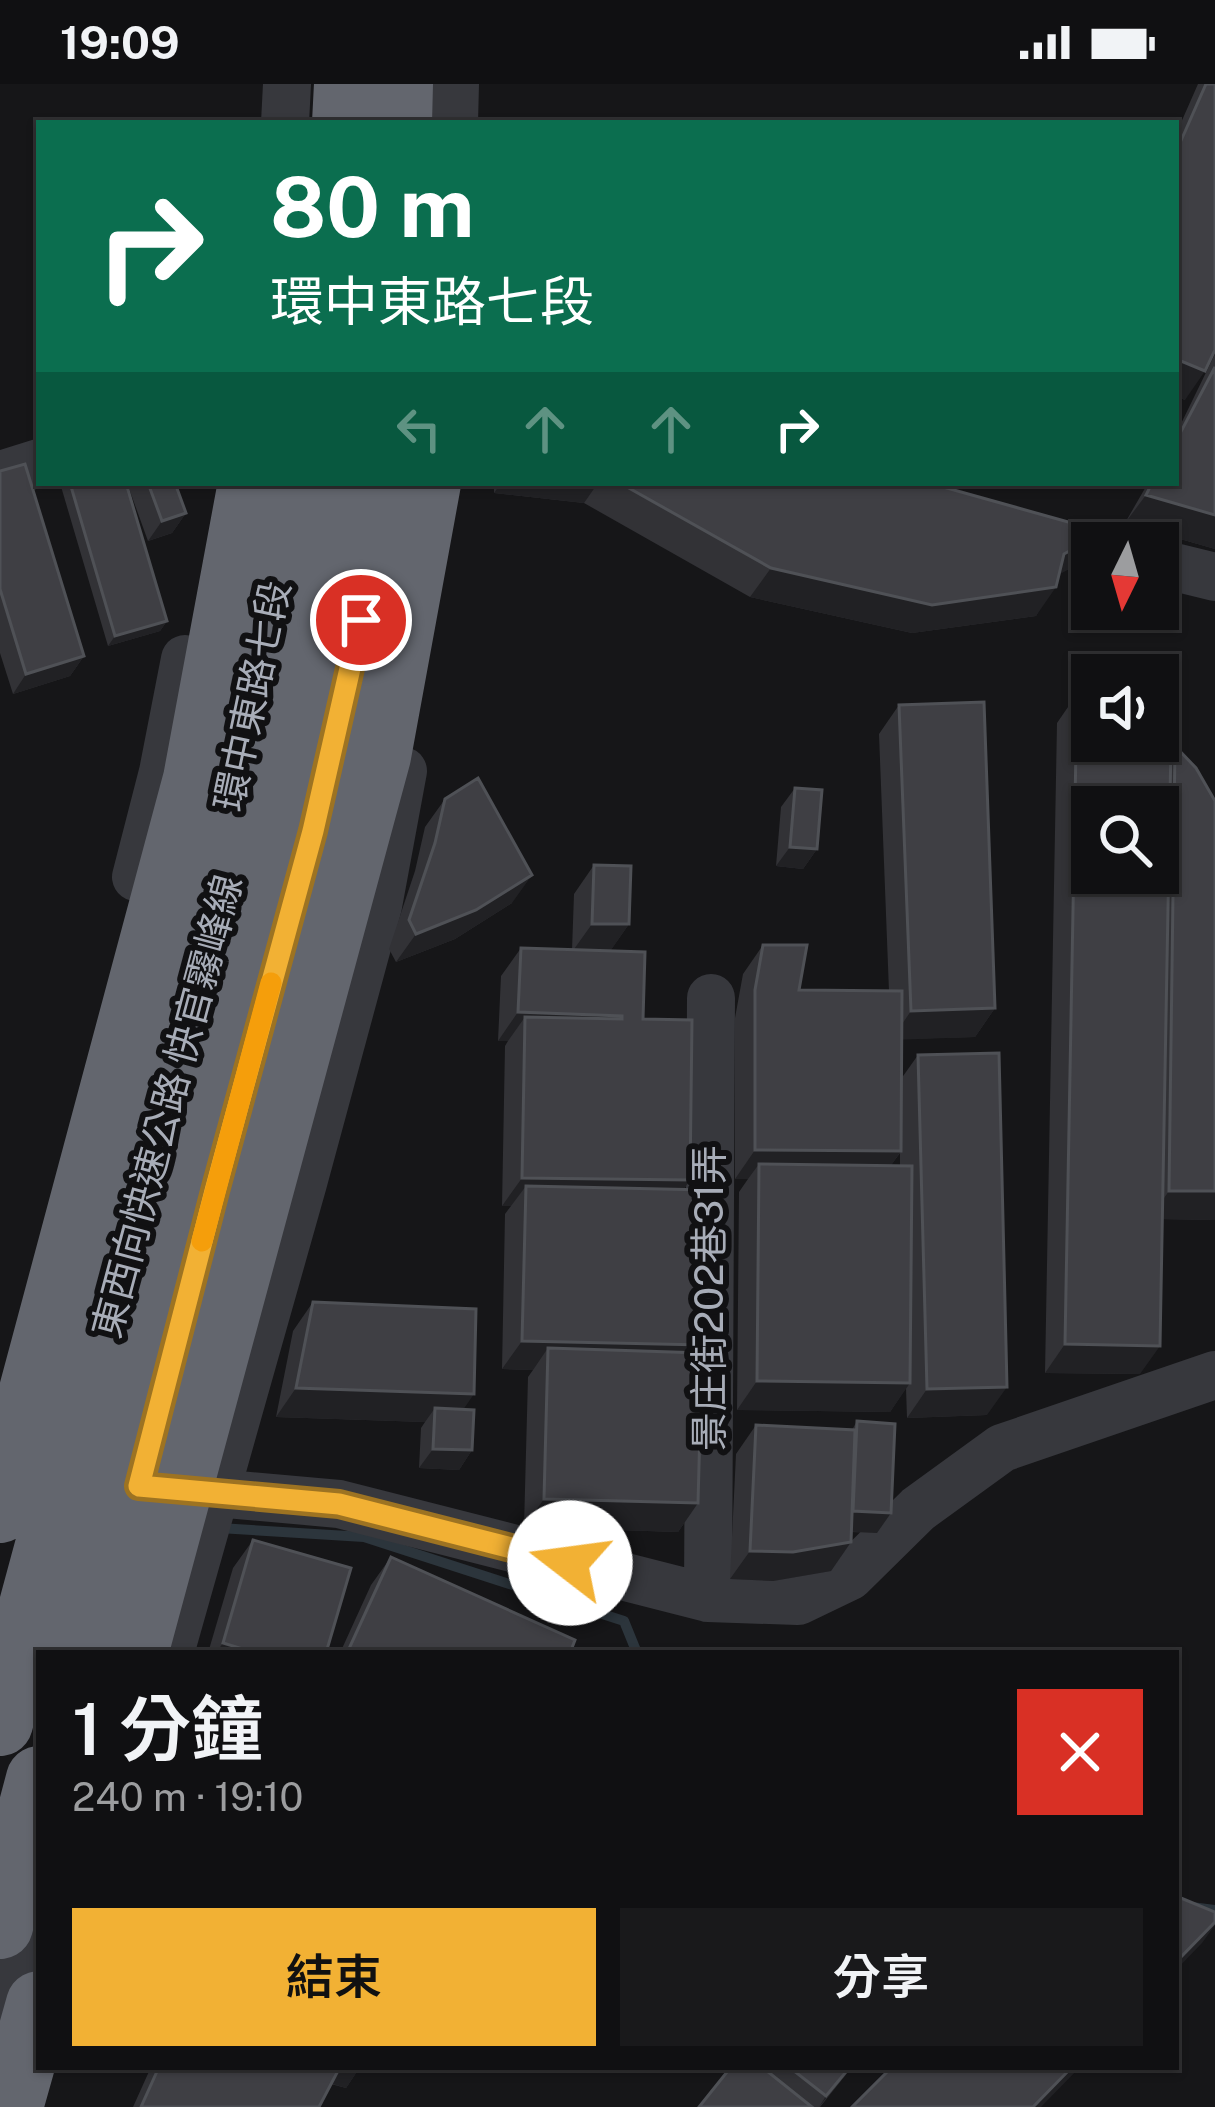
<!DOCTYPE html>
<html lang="zh-TW">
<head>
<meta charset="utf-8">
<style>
	:root { --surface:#101012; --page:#19191b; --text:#f1f3f6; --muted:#9c9d9f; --line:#303032; --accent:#f2b134 }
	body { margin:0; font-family:"Public Sans","Noto Sans TC",sans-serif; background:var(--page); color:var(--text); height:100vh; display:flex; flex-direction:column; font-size:45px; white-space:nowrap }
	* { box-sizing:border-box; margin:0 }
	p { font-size:39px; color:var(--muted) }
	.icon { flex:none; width:66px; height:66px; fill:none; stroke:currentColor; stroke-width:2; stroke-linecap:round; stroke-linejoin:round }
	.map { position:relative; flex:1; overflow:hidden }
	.side { position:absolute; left:36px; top:1566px; width:1143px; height:420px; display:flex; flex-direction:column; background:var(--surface); border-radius:0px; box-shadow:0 3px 9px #0004,0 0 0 3px var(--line) }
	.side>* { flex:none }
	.guide { position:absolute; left:36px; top:36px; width:1143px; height:366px; border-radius:0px; box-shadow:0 3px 9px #0004,0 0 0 3px var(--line); background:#0b6e4f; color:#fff; overflow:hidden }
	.needle { width:78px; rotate:185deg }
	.buttons { position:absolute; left:1071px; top:438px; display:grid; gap:24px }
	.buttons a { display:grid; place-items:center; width:108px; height:108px; border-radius:0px; background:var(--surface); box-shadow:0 3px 9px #0004,0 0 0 3px var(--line); font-size:60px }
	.pin { position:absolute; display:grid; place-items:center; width:102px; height:102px; color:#fff; margin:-51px; border:6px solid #fff; border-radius:50%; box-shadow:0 3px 12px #0007 }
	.me { position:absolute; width:132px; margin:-66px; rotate:285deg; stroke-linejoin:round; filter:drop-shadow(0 0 9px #0008) }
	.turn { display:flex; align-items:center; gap:42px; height:252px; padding:0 36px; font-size:54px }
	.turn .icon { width:156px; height:156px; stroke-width:2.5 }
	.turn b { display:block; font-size:84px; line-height:102px }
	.lanes { display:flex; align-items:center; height:114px; padding:0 36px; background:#0003; justify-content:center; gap:60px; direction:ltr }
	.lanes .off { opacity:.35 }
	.round { display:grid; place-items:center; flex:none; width:126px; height:126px; border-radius:0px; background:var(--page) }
	.head { display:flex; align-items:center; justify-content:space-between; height:204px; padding:0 36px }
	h1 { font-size:72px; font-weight:600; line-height:90px }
	.action { display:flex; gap:24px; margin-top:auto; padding:24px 36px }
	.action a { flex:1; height:138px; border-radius:0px; background:var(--accent); color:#111; font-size:48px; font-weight:600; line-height:138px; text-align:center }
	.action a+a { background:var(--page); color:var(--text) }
	.status { display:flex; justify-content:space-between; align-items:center; height:84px; padding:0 60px; background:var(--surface); direction:ltr }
	.status svg { height:33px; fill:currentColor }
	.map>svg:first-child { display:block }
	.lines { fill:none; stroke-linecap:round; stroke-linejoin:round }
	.stream { stroke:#2c353c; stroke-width:10 }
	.minor { stroke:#37383d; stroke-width:48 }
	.highway { stroke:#63666e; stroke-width:66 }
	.wall { fill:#323236; fill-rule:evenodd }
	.shaded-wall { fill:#212124 }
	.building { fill:#3f3f44; stroke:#4f5156; stroke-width:3; fill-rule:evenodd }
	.route-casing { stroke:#9d7322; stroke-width:30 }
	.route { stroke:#f2b134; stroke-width:21 }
	.slow { stroke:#f59e0b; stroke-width:21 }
	.labels { text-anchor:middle; stroke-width:12; stroke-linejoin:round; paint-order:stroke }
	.street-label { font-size:39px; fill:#a8adb8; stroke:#111113 }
</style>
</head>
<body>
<div class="status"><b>19:09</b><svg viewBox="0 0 49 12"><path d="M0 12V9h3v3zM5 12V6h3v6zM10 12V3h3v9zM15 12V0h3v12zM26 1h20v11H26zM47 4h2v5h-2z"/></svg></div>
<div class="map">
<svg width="1215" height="2023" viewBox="0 0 1215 2023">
	<rect width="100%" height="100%" fill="#161618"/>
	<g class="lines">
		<path class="stream" d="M219,1444L364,1453L624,1537L637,1569
			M1176,1821L1215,1826"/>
		<path class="minor" d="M285,39L287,0
			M454,39L455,0
			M0,391L39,379
			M1158,479L1215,493
			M136,793L163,688L185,575
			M149,1403L339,1420L708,1514L798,1517L850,1492L918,1425L1002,1364L1215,1291
			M708,1514L711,914
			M170,1569L303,1099L378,822L403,687
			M0,1920L30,1809"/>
		<path class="highway" d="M345,39L347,0
			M399,39L400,0
			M0,1426L196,695L251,399
			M73,1569L293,742L350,487L363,399
			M135,1569L378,672L428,399
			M0,1639L247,728C273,619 294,510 308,399
			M0,1842L39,1695
			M10,2023L39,1920"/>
	</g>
	<path class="wall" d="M1198,0H1215L1185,316L1176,312V50Z
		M1215,270V465L1125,439L1148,399H1176V350Z
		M0,387L84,572L70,592L13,610L0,569Z
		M60,399H126L167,537L160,547L108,562Z
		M127,399H175L186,429L172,449L148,457Z
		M494,399H929L1092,459V465L1084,477L1059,490L1036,532L912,549L750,513L584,419L494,409Z
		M1077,610L1171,667L1175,662L1215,1136L1162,1135L1140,1290L1045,1289L1057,639Z
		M899,621L995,924L975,953L901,955V995L918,971L987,1331L907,1334L906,1304L890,1328L737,1326L739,1108L748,1095H735V934L743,890L763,861L799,906L889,907L879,650ZM900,1069V1082L891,1081Z
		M795,704L817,765L803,785L776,782L781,723Z
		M445,715L512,819L455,855L396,878L389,865L415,787L425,743Z
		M594,781L629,840L610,867L643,935L690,1096L683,1106L703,1261L697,1269L698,1419L678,1448L524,1443L528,1293L533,1286L502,1285L505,1130L511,1122H502L505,962L508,957H498L501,892L521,864L572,866L574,810Z
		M313,1218L463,1325L472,1366L459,1386L419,1384L421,1344L425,1338L276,1333L293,1247Z
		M857,1337L877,1449L851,1448V1458L831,1487L773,1497L730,1495L736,1370L756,1341L852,1346Z
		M253,1456L326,1569H208L233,1484Z
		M391,1473L570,1569H340L371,1501Z
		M151,1983H360L346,2004L331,2000L319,2023H133Z
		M731,1983H852L820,2023H699Z"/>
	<path class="shaded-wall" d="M1176,275L1205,287L1185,316L1176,312Z
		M501,399H598L584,419L494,409Z
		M1146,411L1215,431V465L1125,439Z
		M186,429L172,449L148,457L162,437Z
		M1104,448L1096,459H1092V465L1084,477L1043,499L1064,470Z
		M771,484L1056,503L1036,532L912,549L750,513Z
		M167,537L160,547L108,562L115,552Z
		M84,572L70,592L13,610L26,590Z
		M790,763L817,765L803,785L776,782Z
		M532,791L512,819L455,855L396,878L416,850Z
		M592,840H629L609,869L572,868Z
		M995,924L975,953L891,956L911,927Z
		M518,928L622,932L602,961L525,933L508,957H498Z
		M755,1066L901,1067L881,1096L759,1080L748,1095H735Z
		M522,1094L690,1096L670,1125L526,1102L511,1122H502Z
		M1169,1107H1215V1136L1149,1135Z
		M522,1257L703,1261L682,1290L548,1264L533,1286L502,1285Z
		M1065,1260L1160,1262L1140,1290L1045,1289Z
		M757,1297L910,1299L890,1328L737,1326Z
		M1007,1303L987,1331L907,1334L927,1305Z
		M296,1304L474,1310L454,1339L435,1324L425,1338L276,1333Z
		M433,1365L472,1366L459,1386L419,1384Z
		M544,1415L698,1419L678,1448L524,1443Z
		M853,1427L891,1429L877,1449L840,1447Z
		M851,1458L831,1487L773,1497L730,1495L750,1467Z
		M223,1559L256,1569H216Z
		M1215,1838V1841L1202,1859L1176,1886V1878Z
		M337,1983H360L346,2004L326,1998Z
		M850,1983H852L819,2023L826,2012Z
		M1072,1983H1080L1041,2023H1033Z"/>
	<path class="building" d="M1206,0H1215V266L1205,287L1176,275V68Z
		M1215,283V431L1146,411L1152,399H1176V357Z
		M25,380L84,572L26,590L0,505V387Z
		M70,399H126L167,537L115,552Z
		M148,399H175L186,429L162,437Z
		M620,399H929L1104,448L1064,470L1056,503L932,521L771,484Z
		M1077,610L1092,611V657H1158V643L1171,659L1160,1262L1065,1260ZM1092,723H1158V789H1092Z
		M984,618L995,924L911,927L899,621Z
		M1175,662L1196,684L1215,717V1107H1169Z
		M478,694L532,791L476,826L416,850L409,836L435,759L445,715Z
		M795,704L822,706L817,765L790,763Z
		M594,781L631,782L629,840H592Z
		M763,861H807L799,906L902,907L901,1067L755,1066V906Z
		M521,864L645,868L643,935L692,936L690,1096L522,1094L525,933L622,935V932L518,928Z
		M999,969L1007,1303L927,1305L918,971Z
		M759,1080L912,1082L910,1299L757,1297Z
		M526,1102L706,1106L703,1261L522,1257Z
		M313,1218L476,1225L474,1310L296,1304Z
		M548,1264L702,1269L698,1419L544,1415Z
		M435,1324L474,1326L472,1366L433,1365Z
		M857,1337L895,1340L891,1429L853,1427Z
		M756,1341L855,1346L851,1458L793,1468L750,1467Z
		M253,1456L351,1484L326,1569H256L223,1559Z
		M391,1473L575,1556L570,1569H347Z
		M1176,1812L1215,1828V1838L1176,1878Z
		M159,1983H340L319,2023H141Z
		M731,1983H762L812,2023H699Z
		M789,1983H850L826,2012Z
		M892,1983H1072L1033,2023H852Z"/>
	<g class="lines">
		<defs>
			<path id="route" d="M361,536L313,747L215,1107L139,1402L339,1420L570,1479"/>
		</defs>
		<use href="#route" class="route-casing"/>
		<use href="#route" class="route"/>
		<path class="slow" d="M202,1157L271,899"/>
	</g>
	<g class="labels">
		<g class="street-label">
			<text transform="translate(252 612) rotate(-78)" y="14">環中東路七段</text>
			<text transform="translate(167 1022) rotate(-75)" y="14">東西向快速公路 快官霧峰線</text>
			<text transform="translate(709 1214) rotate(-90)" y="14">景庄街202巷31弄</text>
		</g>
	</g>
</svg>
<div class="buttons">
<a><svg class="needle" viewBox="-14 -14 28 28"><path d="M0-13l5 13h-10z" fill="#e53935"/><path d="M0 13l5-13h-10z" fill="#9c9d9f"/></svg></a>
<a><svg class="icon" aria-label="sound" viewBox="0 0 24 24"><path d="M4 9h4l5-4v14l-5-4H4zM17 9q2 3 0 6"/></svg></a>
<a><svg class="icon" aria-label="search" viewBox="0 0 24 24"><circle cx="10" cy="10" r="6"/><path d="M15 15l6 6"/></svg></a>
</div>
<div class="pin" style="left:361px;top:536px;background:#d93025"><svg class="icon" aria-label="arrive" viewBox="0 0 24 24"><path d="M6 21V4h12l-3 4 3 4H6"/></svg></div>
<svg class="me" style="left:570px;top:1479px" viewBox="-20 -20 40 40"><circle r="19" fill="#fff"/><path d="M0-13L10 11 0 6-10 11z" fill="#f2b134"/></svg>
<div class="guide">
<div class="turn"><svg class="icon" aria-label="right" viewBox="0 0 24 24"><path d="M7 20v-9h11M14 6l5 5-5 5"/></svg><div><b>80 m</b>環中東路七段</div></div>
<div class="lanes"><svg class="icon off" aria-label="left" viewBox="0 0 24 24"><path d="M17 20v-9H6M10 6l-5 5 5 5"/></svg><svg class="icon off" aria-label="ahead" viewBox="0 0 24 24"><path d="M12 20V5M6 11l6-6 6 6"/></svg><svg class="icon off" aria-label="ahead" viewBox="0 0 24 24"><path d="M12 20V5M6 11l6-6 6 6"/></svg><svg class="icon" aria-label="right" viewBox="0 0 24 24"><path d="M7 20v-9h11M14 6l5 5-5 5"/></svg></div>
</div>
<section class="side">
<div class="head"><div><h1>1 分鐘</h1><p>240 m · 19:10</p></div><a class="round" style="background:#d93025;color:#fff"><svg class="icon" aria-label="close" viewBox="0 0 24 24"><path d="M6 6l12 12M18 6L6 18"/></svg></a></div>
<div class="action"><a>結束</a><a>分享</a></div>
</section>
</div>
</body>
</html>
